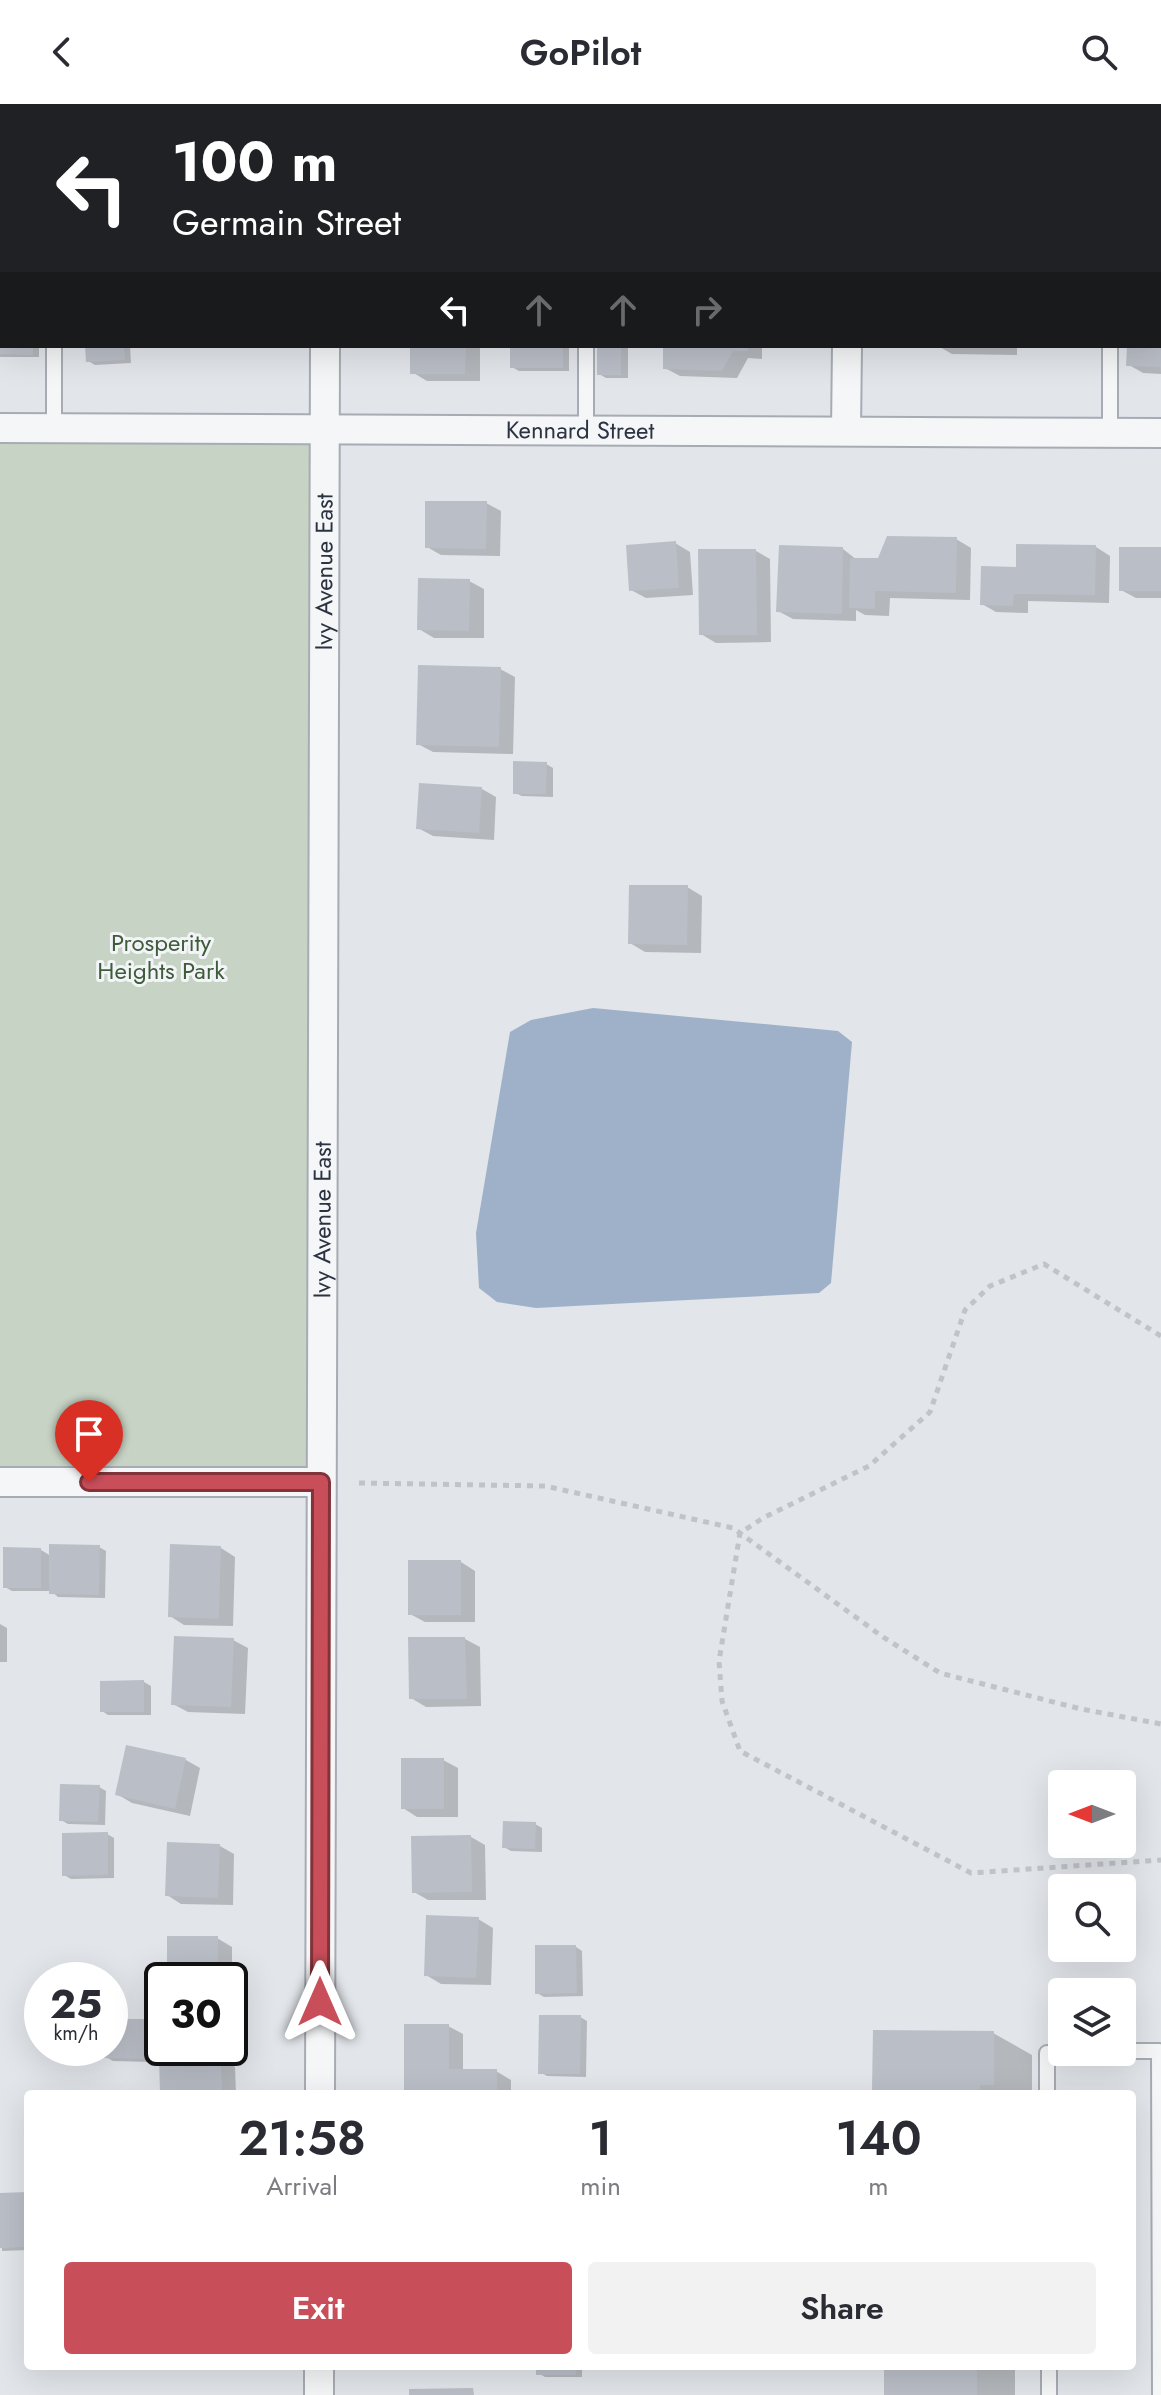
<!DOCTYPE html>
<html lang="en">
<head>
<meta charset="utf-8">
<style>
	:root { --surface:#fff; --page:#f2f2f3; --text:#2b2b33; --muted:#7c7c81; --accent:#c84e5a }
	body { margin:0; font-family:Jost,sans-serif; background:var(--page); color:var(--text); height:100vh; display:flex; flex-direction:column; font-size:30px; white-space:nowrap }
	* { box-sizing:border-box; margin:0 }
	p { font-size:26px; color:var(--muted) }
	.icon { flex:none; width:44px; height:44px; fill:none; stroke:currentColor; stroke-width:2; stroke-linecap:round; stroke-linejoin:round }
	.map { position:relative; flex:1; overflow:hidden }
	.sheet { position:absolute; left:24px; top:1986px; width:1112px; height:280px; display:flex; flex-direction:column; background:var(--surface); border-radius:8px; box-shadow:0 8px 32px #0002 }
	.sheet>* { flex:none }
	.banner { position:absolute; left:0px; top:0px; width:1162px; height:244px; box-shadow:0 8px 32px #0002; background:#202124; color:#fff; overflow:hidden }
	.needle { width:52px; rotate:270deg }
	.fabs { position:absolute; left:1048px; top:1666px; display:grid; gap:16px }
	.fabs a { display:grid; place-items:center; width:88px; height:88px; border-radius:8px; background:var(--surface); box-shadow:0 8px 32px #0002; font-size:40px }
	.speed { position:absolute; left:24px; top:1858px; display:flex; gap:16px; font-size:40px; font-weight:700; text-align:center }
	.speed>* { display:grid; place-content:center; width:104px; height:104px; border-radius:50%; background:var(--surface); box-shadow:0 8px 32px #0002; line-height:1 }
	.speed small { font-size:20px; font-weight:400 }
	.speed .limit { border:4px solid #111; border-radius:12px; background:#fff; color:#111 }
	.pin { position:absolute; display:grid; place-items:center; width:68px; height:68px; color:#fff; margin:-82px -34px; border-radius:50% 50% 50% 0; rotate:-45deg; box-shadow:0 0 8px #0007 }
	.pin .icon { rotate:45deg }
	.me { position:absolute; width:88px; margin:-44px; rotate:0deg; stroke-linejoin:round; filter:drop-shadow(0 0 6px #0008) }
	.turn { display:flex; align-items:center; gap:28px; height:168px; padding:0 40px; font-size:36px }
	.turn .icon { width:104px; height:104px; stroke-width:2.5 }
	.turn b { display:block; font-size:56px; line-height:68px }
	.lanes { display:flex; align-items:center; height:76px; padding:0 40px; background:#0003; justify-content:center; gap:40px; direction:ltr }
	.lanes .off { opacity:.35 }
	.eta { display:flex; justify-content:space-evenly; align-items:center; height:136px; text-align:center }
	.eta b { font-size:48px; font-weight:600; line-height:56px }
	.primary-button { display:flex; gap:16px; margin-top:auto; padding:16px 40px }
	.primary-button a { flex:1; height:92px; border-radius:8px; background:var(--accent); color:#fff; font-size:32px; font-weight:600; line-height:92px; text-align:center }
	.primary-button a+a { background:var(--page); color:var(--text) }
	header { display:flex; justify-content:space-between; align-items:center; height:104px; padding:0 40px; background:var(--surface); font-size:36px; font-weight:600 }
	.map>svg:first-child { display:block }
	.green { fill:#c7d3c4 }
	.water { fill:#9fb1c8 }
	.shadow { fill:#0003 }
	.building { fill:#babec7 }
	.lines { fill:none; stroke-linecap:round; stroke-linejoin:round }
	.lane-casing { stroke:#a7acb4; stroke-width:18 }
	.street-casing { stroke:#a7acb4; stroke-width:32 }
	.path { stroke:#c0c3c8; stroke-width:5; stroke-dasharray:6 6; stroke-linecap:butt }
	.lane { stroke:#f5f6f8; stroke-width:14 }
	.street { stroke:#f5f6f8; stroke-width:28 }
	.route-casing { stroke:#82333a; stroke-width:20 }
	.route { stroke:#c84e5a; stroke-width:14 }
	.labels { text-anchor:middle; stroke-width:6; stroke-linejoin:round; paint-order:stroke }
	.street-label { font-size:24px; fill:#2b3241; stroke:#f2f4f7 }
	.park-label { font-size:24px; fill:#3e5c39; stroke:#f2f4f7 }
</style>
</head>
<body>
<header><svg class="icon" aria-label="back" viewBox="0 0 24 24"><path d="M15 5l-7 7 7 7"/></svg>GoPilot<svg class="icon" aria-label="search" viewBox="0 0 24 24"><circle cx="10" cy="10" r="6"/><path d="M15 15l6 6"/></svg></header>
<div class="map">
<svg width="1161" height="2291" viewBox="0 0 1161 2291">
	<rect width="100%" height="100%" fill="#e2e5ea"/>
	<path class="green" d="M0,325H324L321,1378H0Z"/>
	<path class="water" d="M593,904L838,927L852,938L831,1179L819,1189L536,1204L497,1198L479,1184L476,1129L510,928L531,916Z"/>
	<path class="shadow" d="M78,0H118V2H81Z
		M605,0H649L651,2H605Z
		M692,0H751L754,2H692Z
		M0,33H2V72H0Z
		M1160,202L1161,270L1143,269L1129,261V242H1160Z
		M0,217L2,242H39V253H0Z
		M87,242H130L131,259L95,261L88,257Z
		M412,242H480V277H427L412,268Z
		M512,242H569V267H519L512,263Z
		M599,242H628V274H606L599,270Z
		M665,242H762V255L748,254L737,274L680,272L665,264Z
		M938,242H1017V251L952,250Z
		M486,399L501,407L500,452L441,451L427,443Z
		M956,435L971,444L970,496L890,494L889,512L865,511L856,506V517L793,515L778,507L843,445L857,456H879Z
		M675,439L690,448L693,491L646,494L631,486Z
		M1096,443L1110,452L1109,499L1028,497V509L996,508L982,500L1018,465Z
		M1161,445V494H1136L1121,486Z
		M756,447L770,455L771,538L716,539L701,530Z
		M469,477L484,485V534H434L419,525Z
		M500,565L515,573L513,650L433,648L418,640Z
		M546,660L553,664V693L522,692L515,689Z
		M482,685L496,693L494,736L433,732L418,724Z
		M687,783L702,792L701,849L645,848L630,839Z
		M99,1443L106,1447L105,1494L58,1493L51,1487H12L5,1483L41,1446L51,1452Z
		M221,1444L235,1453L233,1522L184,1521L170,1512Z
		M461,1458L475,1467V1518H425L410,1510Z
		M0,1520L7,1524V1558H0Z
		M465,1535L480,1543L481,1602L426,1603L411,1594Z
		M233,1536L248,1544L245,1610L188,1608L173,1600Z
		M144,1578L151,1582V1611H108L102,1607Z
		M186,1656L200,1664L190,1712L132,1699L117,1690Z
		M443,1656L458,1664V1713H417L403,1704Z
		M99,1683L106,1687L105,1721L68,1720L61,1716Z
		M535,1720L542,1724V1748L511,1747L504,1743Z
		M107,1730L114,1734V1774L71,1775L64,1771Z
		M471,1733L485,1741L486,1796H428L414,1788Z
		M220,1742L234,1750L233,1801L181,1800L167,1791Z
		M478,1815L493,1824L491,1881L441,1880L426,1871Z
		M217,1834L232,1843V1889L230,1876H169Z
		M576,1843L582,1847L583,1892L544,1893L537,1889Z
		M110,1883L119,1887L120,1910H110Z
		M580,1913L587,1917L586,1973L547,1972L540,1968Z
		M110,1917H145L152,1921V1958L113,1957L106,1953V1944H110Z
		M448,1922L463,1930V1967H496L511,1976V1990H406Z
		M993,1929L1032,1951V1990H883L874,1985Z
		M220,1954L235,1963L236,1990H162Z
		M28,2090V2146L2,2147L0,2091Z
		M429,2262H509V2266H437Z
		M538,2262H582V2273H545L538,2269Z
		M886,2262H1015V2291H886Z"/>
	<path class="building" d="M0,242H33V251L0,250Z
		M85,242H124L125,256L86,258Z
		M410,242H466L465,270H410Z
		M510,242H563V264H510Z
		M597,242H621V271H597Z
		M663,242H748V247H733L722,267L663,265Z
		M1127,242H1161V263L1126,262Z
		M425,397H487L486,445L425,444Z
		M887,432L957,433L956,489L875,487V505L849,504L850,454H878Z
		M676,437L679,484L629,487L626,441Z
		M1016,440L1096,441L1095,491L1014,490L1013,502L980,501L981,462L1016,463Z
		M779,441L843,443L842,510L776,508Z
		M1119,443H1161V487H1119Z
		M698,445H756L757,531H699Z
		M418,474L470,475L469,527L417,526Z
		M418,561L501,563L499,643L416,641Z
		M513,657L547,658L546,690H513Z
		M419,679L482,683L479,729L416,725Z
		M629,781H688L687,841L628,840Z
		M49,1440L100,1441L99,1491L49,1490Z
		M170,1440L221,1442L219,1515L168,1513Z
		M3,1443L41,1444V1484H3Z
		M408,1456H461V1511H408Z
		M174,1532L234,1534L231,1603L171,1601Z
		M408,1533H465L467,1595H409Z
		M144,1576V1608H100V1577Z
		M126,1641L186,1654L175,1705L115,1691Z
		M401,1654H444V1705H401Z
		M60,1680L100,1681L98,1718L59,1717Z
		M503,1717L536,1718L535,1745L502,1744Z
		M108,1728V1771L62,1772V1729Z
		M471,1731L472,1788L412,1789L411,1732Z
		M167,1738L220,1740L218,1794L165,1792Z
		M426,1811L479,1813L476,1874L424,1872Z
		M167,1832H218V1876H167Z
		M535,1841H576L577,1889L535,1890Z
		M539,1911H581L580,1970H538Z
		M110,1915H146V1955L104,1954V1944H110Z
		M404,1920H449V1965H497V1990H404Z
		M873,1926L994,1927V1981H980V1990H888V1986H872Z
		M221,1952L222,1990H160L159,1954Z
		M28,2088V2143L0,2144V2089Z
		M536,2262H576V2271H536Z
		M884,2262H977V2291H884Z
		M473,2284L474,2291H409V2285Z"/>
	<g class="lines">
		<defs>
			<path id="lane" d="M55,2V0
				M586,2V0
				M1111,2V0
				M54,325V242
				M586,326V242
				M1110,328V242
				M1122,1947H1159L1160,2291
				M1047,1990V1949L1084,1948
				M1049,2262V2291"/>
			<g id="street">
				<path d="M325,2V0"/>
				<path d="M848,2V0"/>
				<path id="s1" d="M0,324L1161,329"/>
				<path d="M846,327L847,242"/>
				<path d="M0,1378H321"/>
				<path id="s2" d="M320,1990L325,242"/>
				<path d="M319,2291V2262"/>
			</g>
		</defs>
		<use href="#lane" class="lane-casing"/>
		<use href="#street" class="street-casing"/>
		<path class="path" d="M1161,1232L1044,1160L990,1182L965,1206L930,1308L869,1362L763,1414L740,1429L719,1557L722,1597L740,1647L971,1769L1161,1756
			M359,1379L545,1382L733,1424L883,1533L940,1569L1081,1605L1161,1620"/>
		<use href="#lane" class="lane"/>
		<use href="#street" class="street"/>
	</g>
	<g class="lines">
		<defs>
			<path id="route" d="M89,1378H321L320,1898"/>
		</defs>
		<use href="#route" class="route-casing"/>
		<use href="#route" class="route"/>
	</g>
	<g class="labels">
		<g class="street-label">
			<text dy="8" stroke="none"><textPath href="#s1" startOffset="580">Kennard Street</textPath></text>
			<text dy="8" stroke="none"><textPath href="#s2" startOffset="1522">Ivy Avenue East</textPath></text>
			<text dy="8" stroke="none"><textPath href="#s2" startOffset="874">Ivy Avenue East</textPath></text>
		</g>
		<g class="park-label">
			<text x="161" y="847">Prosperity<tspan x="161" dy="28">Heights Park</tspan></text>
		</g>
	</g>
</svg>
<div class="fabs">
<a><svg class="needle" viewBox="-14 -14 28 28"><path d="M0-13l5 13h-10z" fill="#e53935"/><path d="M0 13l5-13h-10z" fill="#7c7c81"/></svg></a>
<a><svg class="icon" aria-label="search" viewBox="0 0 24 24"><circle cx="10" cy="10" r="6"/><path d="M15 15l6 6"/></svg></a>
<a><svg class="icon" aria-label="layers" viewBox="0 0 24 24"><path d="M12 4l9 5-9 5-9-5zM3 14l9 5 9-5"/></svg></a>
</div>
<div class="speed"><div>25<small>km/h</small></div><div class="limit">30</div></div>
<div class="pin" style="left:89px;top:1378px;background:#d93025"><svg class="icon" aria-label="arrive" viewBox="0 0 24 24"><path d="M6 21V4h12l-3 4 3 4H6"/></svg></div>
<svg class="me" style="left:320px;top:1898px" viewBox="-20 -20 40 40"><path d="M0-17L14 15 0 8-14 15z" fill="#c84e5a" stroke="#fff" stroke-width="4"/></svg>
<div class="banner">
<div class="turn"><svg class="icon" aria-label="left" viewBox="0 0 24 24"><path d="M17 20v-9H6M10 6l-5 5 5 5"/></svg><div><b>100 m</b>Germain Street</div></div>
<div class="lanes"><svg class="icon" aria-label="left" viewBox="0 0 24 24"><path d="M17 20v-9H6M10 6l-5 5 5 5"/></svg><svg class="icon off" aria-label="ahead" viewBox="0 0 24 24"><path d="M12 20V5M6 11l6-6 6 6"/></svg><svg class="icon off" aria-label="ahead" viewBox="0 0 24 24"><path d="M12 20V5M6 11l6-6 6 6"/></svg><svg class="icon off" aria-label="right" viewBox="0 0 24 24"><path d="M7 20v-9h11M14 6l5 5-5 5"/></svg></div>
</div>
<section class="sheet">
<div class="eta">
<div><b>21:58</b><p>Arrival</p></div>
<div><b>1</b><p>min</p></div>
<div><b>140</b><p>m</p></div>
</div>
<div class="primary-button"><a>Exit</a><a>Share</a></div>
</section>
</div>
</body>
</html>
